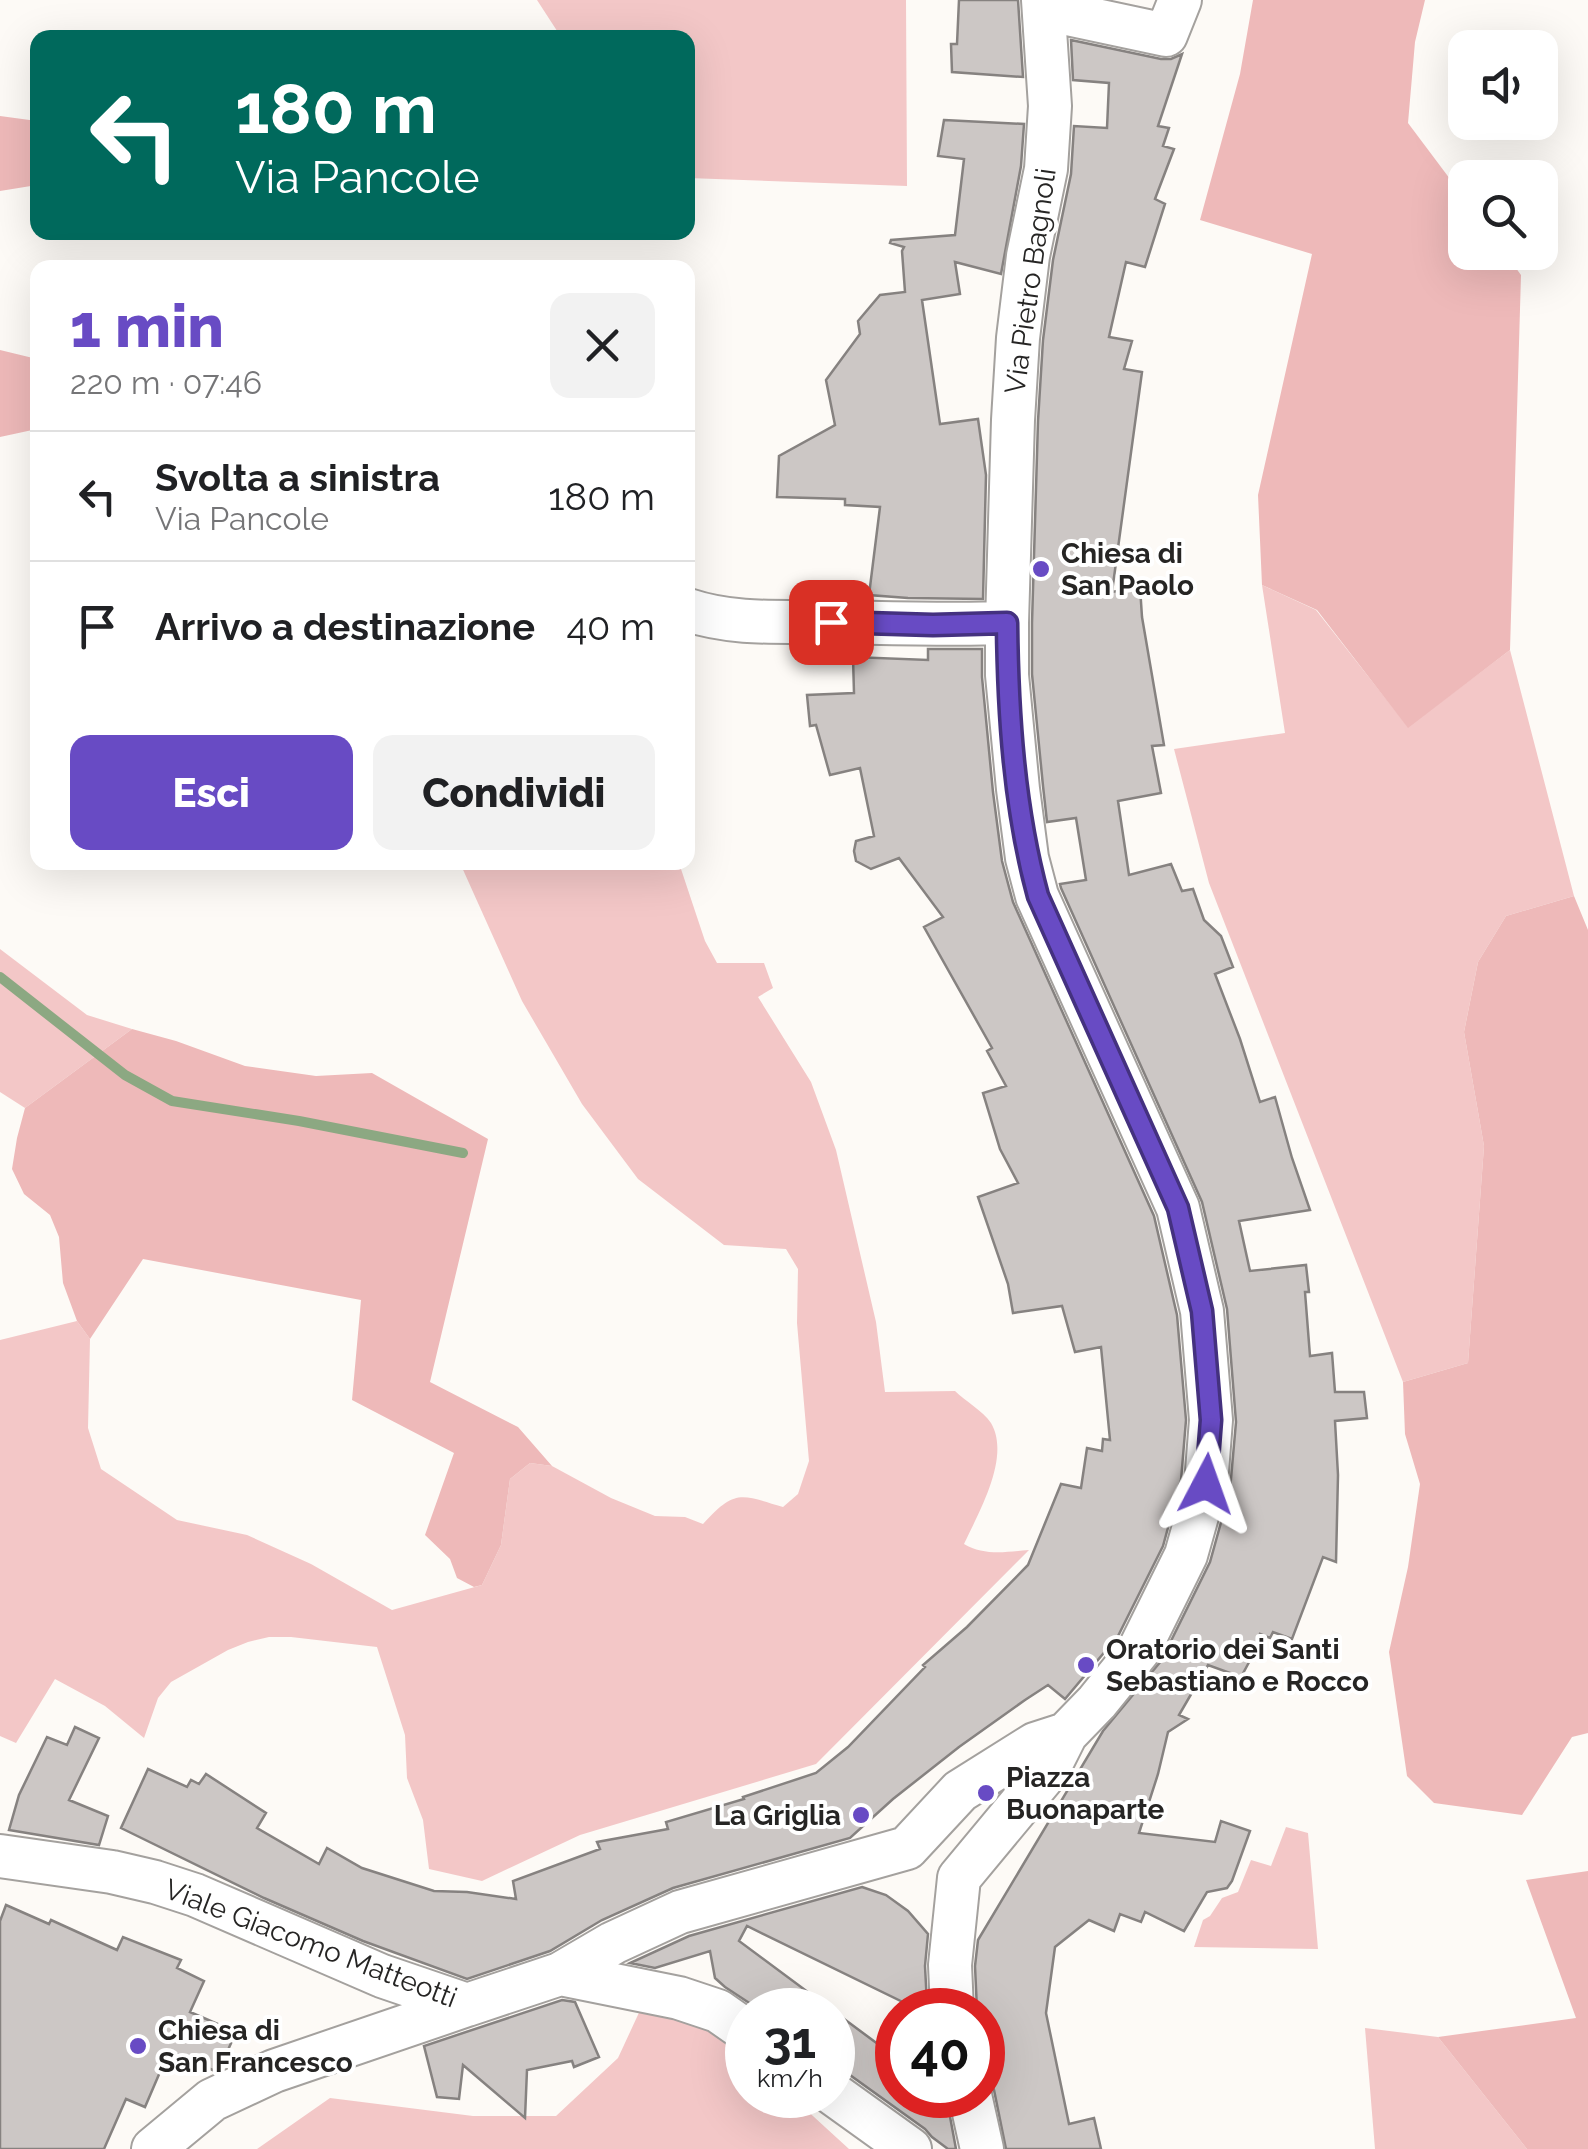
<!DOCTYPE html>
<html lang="it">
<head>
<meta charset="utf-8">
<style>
	:root { --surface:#fff; --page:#f2f2f2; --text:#202124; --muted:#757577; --line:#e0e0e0; --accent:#684bc4 }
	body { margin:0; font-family:Raleway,sans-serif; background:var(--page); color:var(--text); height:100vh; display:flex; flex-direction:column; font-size:38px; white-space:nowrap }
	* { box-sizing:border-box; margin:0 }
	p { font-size:32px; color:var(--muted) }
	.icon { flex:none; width:55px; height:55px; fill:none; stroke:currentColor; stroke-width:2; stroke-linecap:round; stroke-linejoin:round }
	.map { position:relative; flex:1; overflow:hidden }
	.drawer { position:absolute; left:30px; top:260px; width:665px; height:610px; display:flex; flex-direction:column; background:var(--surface); border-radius:20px; box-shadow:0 10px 40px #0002 }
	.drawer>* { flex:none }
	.guide { position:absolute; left:30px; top:30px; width:665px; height:210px; border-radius:20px; box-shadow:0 10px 40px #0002; background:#00695c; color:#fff; overflow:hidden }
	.controls { position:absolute; left:1448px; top:30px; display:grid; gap:20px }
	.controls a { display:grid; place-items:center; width:110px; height:110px; border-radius:20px; background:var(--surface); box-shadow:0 10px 40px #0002; font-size:50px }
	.speed { position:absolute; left:725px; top:1988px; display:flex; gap:20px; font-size:50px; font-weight:700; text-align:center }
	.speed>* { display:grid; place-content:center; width:130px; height:130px; border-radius:50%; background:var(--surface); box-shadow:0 10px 40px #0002; line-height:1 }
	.speed small { font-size:25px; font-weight:400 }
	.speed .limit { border:15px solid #d22; background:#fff; color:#111 }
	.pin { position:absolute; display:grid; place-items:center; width:85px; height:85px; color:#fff; margin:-42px; border-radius:20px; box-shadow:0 5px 15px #0006 }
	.me { position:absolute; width:110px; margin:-55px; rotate:4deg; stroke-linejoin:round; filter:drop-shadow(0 0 8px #0008) }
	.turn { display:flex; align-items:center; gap:35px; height:210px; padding:0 40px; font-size:45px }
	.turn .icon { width:130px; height:130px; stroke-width:2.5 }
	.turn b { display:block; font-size:70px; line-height:85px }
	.round { display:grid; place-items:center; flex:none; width:105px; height:105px; border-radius:20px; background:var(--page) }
	.summary { display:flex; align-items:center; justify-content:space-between; height:170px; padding:0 40px }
	h1 { font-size:60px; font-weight:800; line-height:75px; color:var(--accent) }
	.action { display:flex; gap:20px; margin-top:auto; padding:20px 40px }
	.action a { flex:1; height:115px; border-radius:20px; background:var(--accent); color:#fff; font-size:40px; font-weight:800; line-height:115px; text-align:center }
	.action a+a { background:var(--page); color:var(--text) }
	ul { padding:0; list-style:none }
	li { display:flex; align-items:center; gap:30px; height:130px; padding:0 40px; border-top:2px solid var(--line) }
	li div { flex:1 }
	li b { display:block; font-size:38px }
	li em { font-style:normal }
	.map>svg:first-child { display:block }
	.green { fill:#f3c7c7 }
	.forest { fill:#eeb9b9 }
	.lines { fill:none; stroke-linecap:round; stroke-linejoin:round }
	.stream { stroke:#8ca882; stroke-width:10 }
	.building { fill:#ccc7c5; stroke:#868280; stroke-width:2.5 }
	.minor-casing { stroke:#a4a19e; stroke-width:46 }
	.minor { stroke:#fff; stroke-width:42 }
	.route-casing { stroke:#44317f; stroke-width:25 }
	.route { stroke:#684bc4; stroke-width:18 }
	.poi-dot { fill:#684bc4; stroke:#fff; stroke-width:4 }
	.labels { text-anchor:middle; stroke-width:8; stroke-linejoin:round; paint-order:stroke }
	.street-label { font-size:28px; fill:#262524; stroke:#fff }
	.poi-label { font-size:28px; font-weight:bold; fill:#262524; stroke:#fff; text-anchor:start }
</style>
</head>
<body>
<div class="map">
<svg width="1588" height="2149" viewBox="0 0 1588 2149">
	<rect width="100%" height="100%" fill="#fdfaf6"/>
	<path class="green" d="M537,0H906L907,186L688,178V38L561,37Z
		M1262,585L1316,610L1408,727L1510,650L1574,896L1506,916L1478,962L1464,1032L1484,1146L1468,1363L1403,1382L1209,883L1174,749L1285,733Z
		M460,863H679L705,941L717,963H764L773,988L758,997L811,1082L836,1150L876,1322L885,1392L955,1391C965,1401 983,1411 991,1423C1011,1457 979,1512 964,1544C984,1556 1006,1552 1029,1550L816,1764L580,1835L482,1881L429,1869L423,1820L407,1778L405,1735L377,1647L291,1637H269L248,1642L228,1650L171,1682L158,1698L144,1738L105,1706L55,1679L16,1743L0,1736V1340L77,1321L90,1339L88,1428L101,1469L177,1520L247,1535L311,1564L392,1610L482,1585L501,1545L510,1479L530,1463L552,1466L611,1498L655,1516L685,1517L703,1524C735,1489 740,1494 783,1507L798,1494L809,1461L797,1323L798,1269L786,1249L724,1245L638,1179L582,1104L522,1001Z
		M0,949L87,1015L132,1029L25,1108L0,1092Z
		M1286,1827L1308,1833L1318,1949L1194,1947L1203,1920L1210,1916L1222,1898L1238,1892L1251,1860L1271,1866Z
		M643,2004L711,2024L747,2057L748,2095H790L849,2149H257L330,2098L473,2116H556L618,2058Z
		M1365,2028L1438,2037L1527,2149H1375Z"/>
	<path class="forest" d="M1253,0H1425L1415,42L1408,123L1465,199V252L1505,253L1521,275L1510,650L1408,728L1317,610L1262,585L1258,495L1312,254L1200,220L1240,74Z
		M0,116L37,121V185L0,191Z
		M0,350L37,359V429L0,437Z
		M1574,896L1588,930V1733L1572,1737L1522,1815L1434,1803L1407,1776L1389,1652L1408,1567L1420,1484L1405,1434L1403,1382L1468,1363L1484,1146L1464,1032L1478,962L1506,916Z
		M132,1029L176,1041L245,1066L316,1076L372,1073L488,1139L430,1382L518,1427L552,1466L530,1463L510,1479L501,1545L482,1585L474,1587L457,1578L450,1559L425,1535L454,1453L352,1400L361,1300L143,1259L90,1339L77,1321L63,1283L59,1237L50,1215L24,1194L12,1169L17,1138L25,1108Z
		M1588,1871V2149H1527L1438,2037L1576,2018L1526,1880Z"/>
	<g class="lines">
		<path class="stream" d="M0,977L125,1075L172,1101L299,1121L463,1153"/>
	</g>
	<path class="building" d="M959,0H1018L1023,77L952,72L951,44H957Z
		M1071,40L1161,59H1171L1182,54L1158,126L1169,128L1163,146L1174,149L1155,199L1165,204L1145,267L1126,262L1109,337L1132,341L1124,369L1142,372L1112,592L1140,587L1142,617L1164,745L1152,746L1161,793L1118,801L1129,875L1171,864L1182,891L1193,889L1204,920L1221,936L1233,967L1215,974L1240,1039L1260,1102L1275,1097L1292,1158L1310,1210L1239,1221L1250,1271L1306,1265L1309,1292H1305L1310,1356L1332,1353L1335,1392H1364L1367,1418L1335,1421L1338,1475L1336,1562L1323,1557L1292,1639L1273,1632L1270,1638L1260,1634L1254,1653L1241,1677L1208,1665L1179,1715L1188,1719L1168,1732L1158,1774L1139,1833L1215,1842L1221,1821L1250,1831L1232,1881L1227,1888L1207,1892L1184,1931L1145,1912L1141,1922L1120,1914L1114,1931L1089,1920L1055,1947L1046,2013L1069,2124L1094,2118L1101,2149H1006L994,2090L989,2079L984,2075L982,2068V2010H977L975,1966L978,1940L1103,1731L1161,1661L1210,1562L1230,1490L1236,1422L1227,1309L1202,1202L1061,888L1060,884L1086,880L1076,818L1047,822L1043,786L1032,674V623L1038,421L1043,340L1053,260L1071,174L1074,126L1107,128L1109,83L1073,80Z
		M944,120L1024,124L1021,166L1001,274L955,262L960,294L922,300L940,424L978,419L986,475L983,599L908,598L869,595L880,507L845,505V499L777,497L779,456L835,425L826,380L860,334L858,321L880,295L905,292L902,251L904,247L890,243L891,240L955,235L964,159L938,156Z
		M928,649H982V677L993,792L1002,861L1013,902L1154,1216L1177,1315L1186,1420L1181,1480L1163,1546L1118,1636L1065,1699L1048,1685L1025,1700L959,1747L893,1799L850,1838L673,1888L602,1920L550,1951L467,1979L363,1941L264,1898L121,1828L148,1769L187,1787L191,1780L199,1784L206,1774L266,1813L257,1828L319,1864L327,1848L362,1868L434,1891L467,1892L516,1899L513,1881L600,1849L597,1842L668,1829L666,1822L744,1799L743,1797L816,1773L848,1747L925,1667L923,1665L967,1627L1028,1565L1061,1484L1081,1488L1087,1448L1102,1451L1103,1439L1110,1440L1101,1347L1075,1352L1062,1306L1013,1313L1008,1284L978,1197L1018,1183L1000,1149L983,1093L1006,1086L987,1051L992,1048L924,927L943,917L899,858L871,869L856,861L854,851L856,841L874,836L860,768L830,775L816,725L810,726L807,695L854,693L853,657L928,660Z
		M75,1727L99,1738L69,1800L108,1816L99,1845L9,1830L19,1795L47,1737L67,1745Z
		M862,1887L886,1895L908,1911L928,1934L925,1966L927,2004L909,2005L747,1926L739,1941L832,2010H760L725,1987L715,1978L710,1951L655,1968L630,1963L689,1936Z
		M6,1905L49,1924L51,1920L117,1950L123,1937L181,1960L177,1968L204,1981L190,2012L236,2032L220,2068L215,2071L169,2051L145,2107L126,2099L104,2149H0V1921Z
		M562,2000L575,2002L599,2057L574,2067L572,2061L527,2070L525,2118L463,2065L459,2099L437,2097L424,2046Z
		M832,2010L898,2059V2095H946L956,2149H948L932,2137L925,2129L847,2073L832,2068Z"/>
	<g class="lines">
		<defs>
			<path id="minor" d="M1044,9L1166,35L1180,0
				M688,610C736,626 784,621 835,622C892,623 949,625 1007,623
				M907,1848L960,1791L1035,1744L1066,1734
				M0,1856L112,1872L155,1882L195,1895L382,1976L467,2005L560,1974L613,1943L680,1912L907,1848
				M959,1878L1047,1772L1066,1734L1097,1702L1139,1650L1186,1555L1206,1484L1211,1420L1202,1311L1178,1208L1037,896L1027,858L1018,789L1007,675V623L1013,420L1018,338L1028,256L1046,169L1050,106L1043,0
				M560,1974L679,1998L718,2011L748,2032
				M952,2010L950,1965L959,1878
				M832,2093L910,2149
				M970,2095L982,2149
				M153,2149L212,2100L274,2071L467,2005"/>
		</defs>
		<use href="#minor" class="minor-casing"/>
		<use href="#minor" class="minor"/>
	</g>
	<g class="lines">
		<defs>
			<path id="route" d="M831,622L933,625L1007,623C1008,714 1014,808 1038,896L1178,1208L1202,1311L1211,1420L1206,1484"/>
		</defs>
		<use href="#route" class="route-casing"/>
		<use href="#route" class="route"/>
	</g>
	<g class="poi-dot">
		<circle cx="1041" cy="569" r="10"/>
		<circle cx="1086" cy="1665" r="10"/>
		<circle cx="986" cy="1793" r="10"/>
		<circle cx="861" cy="1815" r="10"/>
		<circle cx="138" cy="2046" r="10"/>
	</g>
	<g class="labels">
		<g class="street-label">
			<text transform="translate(1030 281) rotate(-82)" y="10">Via Pietro Bagnoli</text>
			<text transform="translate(311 1943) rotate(21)" y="10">Viale Giacomo Matteotti</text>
		</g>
		<g class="poi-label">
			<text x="1061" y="563">Chiesa di<tspan x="1061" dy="32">San Paolo</tspan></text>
			<text x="1106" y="1659">Oratorio dei Santi<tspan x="1106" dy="32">Sebastiano e Rocco</tspan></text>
			<text x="1006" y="1787">Piazza<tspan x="1006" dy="32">Buonaparte</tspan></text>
			<text x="841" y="1825" text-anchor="end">La Griglia</text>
			<text x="158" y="2040">Chiesa di<tspan x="158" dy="32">San Francesco</tspan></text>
		</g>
	</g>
</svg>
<div class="controls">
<a><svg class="icon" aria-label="sound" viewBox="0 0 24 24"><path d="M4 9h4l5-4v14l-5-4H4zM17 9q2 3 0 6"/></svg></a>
<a><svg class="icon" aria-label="search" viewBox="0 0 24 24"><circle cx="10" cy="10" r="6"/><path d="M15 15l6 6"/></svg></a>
</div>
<div class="speed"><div>31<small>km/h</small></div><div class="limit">40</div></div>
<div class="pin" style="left:831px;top:622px;background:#d93025"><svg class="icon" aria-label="arrive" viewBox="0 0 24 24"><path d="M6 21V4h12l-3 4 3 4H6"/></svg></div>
<svg class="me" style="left:1206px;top:1484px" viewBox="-20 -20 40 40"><path d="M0-17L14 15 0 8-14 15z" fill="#684bc4" stroke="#fff" stroke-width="4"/></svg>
<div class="guide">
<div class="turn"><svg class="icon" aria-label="left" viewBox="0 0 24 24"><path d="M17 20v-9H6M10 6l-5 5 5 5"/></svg><div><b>180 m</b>Via Pancole</div></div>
</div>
<section class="drawer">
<div class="summary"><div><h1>1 min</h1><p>220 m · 07:46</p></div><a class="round"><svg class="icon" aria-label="close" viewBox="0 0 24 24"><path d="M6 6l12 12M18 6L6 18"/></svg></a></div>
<ul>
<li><svg class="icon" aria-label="left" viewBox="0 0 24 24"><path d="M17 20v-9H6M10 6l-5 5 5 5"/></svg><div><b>Svolta a sinistra</b><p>Via Pancole</p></div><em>180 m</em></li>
<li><svg class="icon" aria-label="arrive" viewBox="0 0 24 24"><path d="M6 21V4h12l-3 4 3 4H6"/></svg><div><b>Arrivo a destinazione</b></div><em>40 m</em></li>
</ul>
<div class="action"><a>Esci</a><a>Condividi</a></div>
</section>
</div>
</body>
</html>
